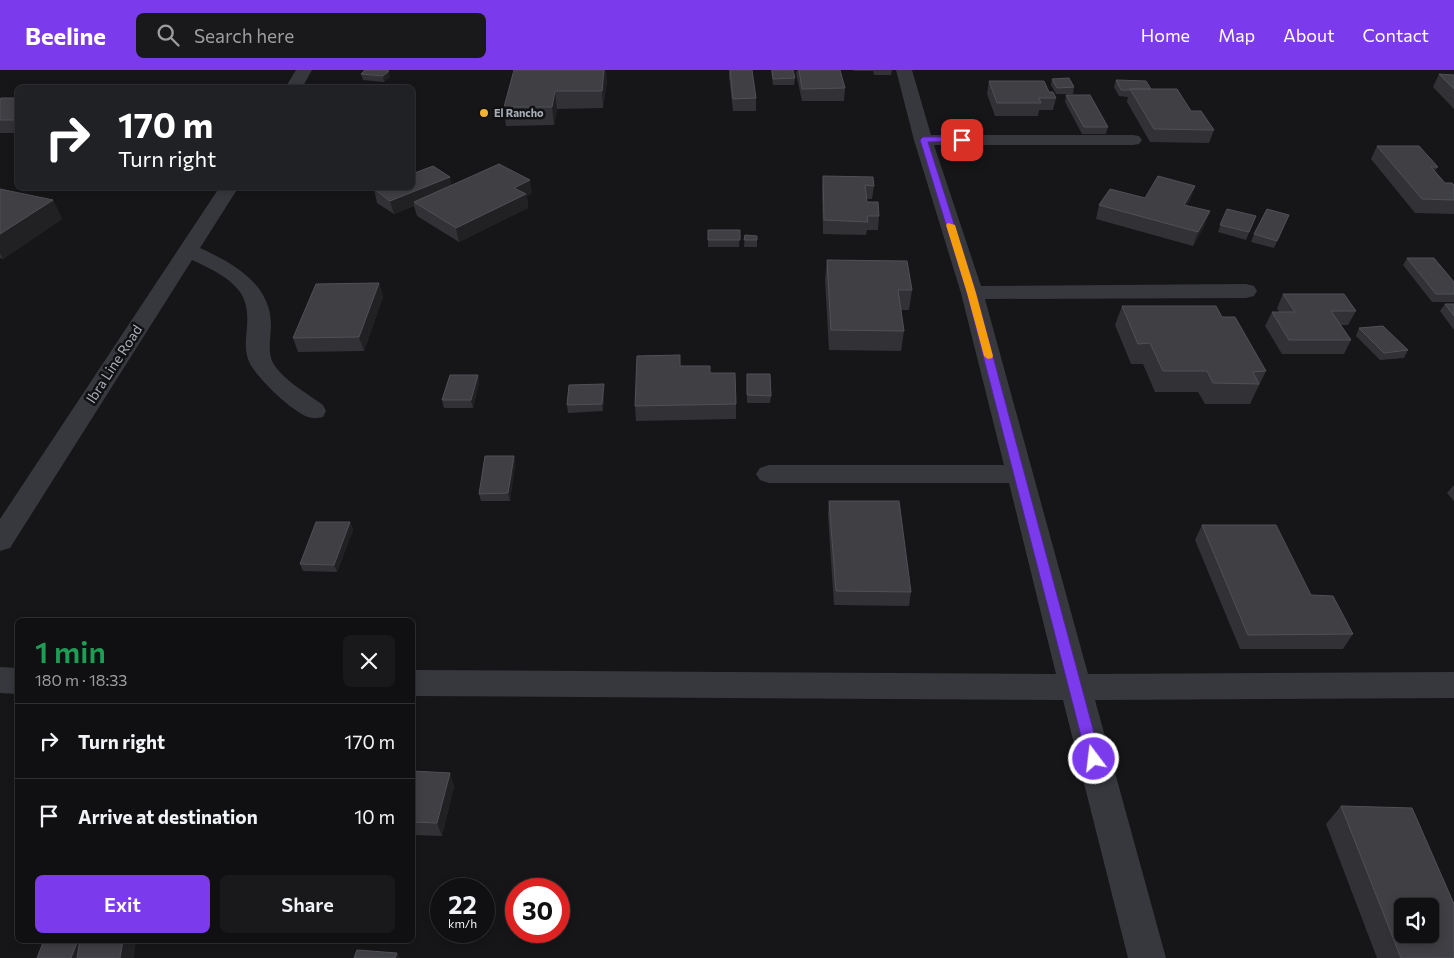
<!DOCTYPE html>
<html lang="en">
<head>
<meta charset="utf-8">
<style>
	:root { --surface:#101012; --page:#19191b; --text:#f1f3f6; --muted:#9c9d9f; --line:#303032; --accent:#7c3aed }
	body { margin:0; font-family:Commissioner,sans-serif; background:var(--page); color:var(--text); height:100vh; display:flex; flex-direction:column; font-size:19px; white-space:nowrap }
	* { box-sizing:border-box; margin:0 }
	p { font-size:16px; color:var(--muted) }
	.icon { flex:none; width:28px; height:28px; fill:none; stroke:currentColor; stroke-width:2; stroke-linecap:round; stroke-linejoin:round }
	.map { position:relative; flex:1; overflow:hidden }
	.side { position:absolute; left:15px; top:548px; width:400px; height:325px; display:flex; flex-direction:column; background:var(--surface); border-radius:8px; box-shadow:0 2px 8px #0003,0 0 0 1px var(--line) }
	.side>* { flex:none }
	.guide { position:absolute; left:15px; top:15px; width:400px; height:105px; border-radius:8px; box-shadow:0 2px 8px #0003,0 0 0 1px var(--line); background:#202124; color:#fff; overflow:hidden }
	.controls { position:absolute; left:1394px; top:828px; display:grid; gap:10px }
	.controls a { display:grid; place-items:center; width:45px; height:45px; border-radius:8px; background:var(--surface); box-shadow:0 2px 8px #0003,0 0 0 1px var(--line); font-size:25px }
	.speed { position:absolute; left:430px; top:808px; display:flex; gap:10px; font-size:25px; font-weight:700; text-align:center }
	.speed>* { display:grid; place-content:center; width:65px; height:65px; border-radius:50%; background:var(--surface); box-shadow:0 2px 8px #0003,0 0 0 1px var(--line); line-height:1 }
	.speed small { font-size:12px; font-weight:400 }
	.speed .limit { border:8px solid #d22; background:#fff; color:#111 }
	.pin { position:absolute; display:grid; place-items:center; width:42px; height:42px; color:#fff; margin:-21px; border-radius:10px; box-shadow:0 2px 8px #0006 }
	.me { position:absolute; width:55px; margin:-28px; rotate:345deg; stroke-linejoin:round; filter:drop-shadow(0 0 4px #0008) }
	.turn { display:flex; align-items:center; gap:18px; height:105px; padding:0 20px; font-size:22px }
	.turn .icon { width:65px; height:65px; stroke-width:2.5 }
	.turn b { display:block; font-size:35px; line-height:42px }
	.round { display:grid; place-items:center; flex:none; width:52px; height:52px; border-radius:8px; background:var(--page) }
	.summary { display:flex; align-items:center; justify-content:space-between; height:85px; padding:0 20px }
	h1 { font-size:30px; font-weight:600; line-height:38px; color:#1e9e55 }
	.action { display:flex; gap:10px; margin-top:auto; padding:10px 20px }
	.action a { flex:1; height:58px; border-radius:8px; background:var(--accent); color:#fff; font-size:20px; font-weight:600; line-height:58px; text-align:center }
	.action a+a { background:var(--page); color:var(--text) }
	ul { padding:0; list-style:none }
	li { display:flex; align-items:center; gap:15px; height:75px; padding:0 20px; border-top:1px solid var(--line) }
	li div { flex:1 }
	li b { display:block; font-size:19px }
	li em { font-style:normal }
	header { display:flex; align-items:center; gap:30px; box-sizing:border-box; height:70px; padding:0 25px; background:var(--accent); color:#fff }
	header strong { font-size:24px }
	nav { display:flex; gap:28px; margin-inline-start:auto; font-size:18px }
	.search { width:350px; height:45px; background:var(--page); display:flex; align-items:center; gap:12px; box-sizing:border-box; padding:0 18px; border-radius:8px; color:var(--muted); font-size:19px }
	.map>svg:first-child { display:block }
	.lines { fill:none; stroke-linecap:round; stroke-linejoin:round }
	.minor { fill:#37383d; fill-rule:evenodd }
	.wall { fill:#323236 }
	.shaded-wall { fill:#212124 }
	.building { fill:#3f3f44; stroke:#4f5156; fill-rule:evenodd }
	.route { fill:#7c3aed; stroke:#51269a }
	.slow { fill:#f59e0b }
	.poi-dot { fill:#f2b134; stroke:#111113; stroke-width:2 }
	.labels { text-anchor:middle; stroke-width:5; stroke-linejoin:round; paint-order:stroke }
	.far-poi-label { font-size:11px; font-weight:bold; fill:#a8adb8; stroke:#111113; text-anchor:start }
	.street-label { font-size:14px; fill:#a8adb8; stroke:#111113 }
</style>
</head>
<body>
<header>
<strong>Beeline</strong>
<div class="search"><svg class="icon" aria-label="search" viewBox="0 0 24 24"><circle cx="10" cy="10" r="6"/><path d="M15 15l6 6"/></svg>Search here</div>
<nav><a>Home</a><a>Map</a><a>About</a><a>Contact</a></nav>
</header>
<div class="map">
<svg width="1454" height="888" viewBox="0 0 1454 888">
	<rect width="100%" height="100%" fill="#161618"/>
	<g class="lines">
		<path class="minor" d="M296,0H312L302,18H285Z
			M896,0H912L931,65H1133L1139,66L1142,70L1139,74L1133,75H934L981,216L1246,214L1254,216L1257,221L1254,226L1246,228L985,229L1088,604L1454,602V628L1095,630L1166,888H1128L1063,630L412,626V600L1056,604L1009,413H769L760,410L756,404L760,398L769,395H1004L961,223L914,70Z
			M219,118H238L200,178C232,193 271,213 271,255C271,267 267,281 273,293C284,311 307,323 323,335L326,341L323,347C317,348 314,349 308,347C292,342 253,305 248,289C241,268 254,249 242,225C232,208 209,198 192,190L10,478L0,481V449Z
			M0,597L18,598V624L0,623Z"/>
	</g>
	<path class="wall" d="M514,0L607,11L603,38L557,39L554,55L506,56L504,37Z
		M729,0H752L756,28V41H733L729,7Z
		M771,0H793L795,8L794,15H773Z
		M797,0H840L845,18L844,31H802L796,3Z
		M853,0H892L891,5H874L873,1H854Z
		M361,4L390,7L384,12L363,10Z
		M1439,4L1454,5V39L1433,17Z
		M1052,9L1074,17L1073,24H1056L1051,15Z
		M1116,10L1151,19L1191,41L1214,60L1209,73L1150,72L1127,32L1128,27L1119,26L1114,17Z
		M989,11L1049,22L1056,28L1053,40H1039L1038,46H995L987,24Z
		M1066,25L1108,57L1106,64H1082L1065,32Z
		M18,28V63H0V29Z
		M1377,76L1438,97L1435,101L1445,113L1454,115V144L1415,143L1371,89Z
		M823,106L874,116L872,129H866L867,132L879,146L878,160H867L866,165L823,164L822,119Z
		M450,107L451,115L532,123L527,126L528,138L459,172L417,146L414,136L394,144L377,133L374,119Z
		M1195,116L1190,130L1187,135L1205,155L1193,176L1096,149L1099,135L1145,128Z
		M0,119L53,130L62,149L3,189L0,188Z
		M1227,139L1256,146L1246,170L1218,162Z
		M1289,145L1274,178L1251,172L1254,164Z
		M708,160H740L739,177H708Z
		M745,165L757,170V177H744Z
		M1407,188L1454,212V232H1432L1403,195Z
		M827,190L912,220L909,240H901L904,261L901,281L829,280L825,210Z
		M379,213L383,227L364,281L298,282L293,268Z
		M1283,224L1356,241L1348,255H1341L1351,270L1344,284H1282L1265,256L1272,242H1279L1277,238Z
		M1445,234H1454V260L1440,241Z
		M1122,236L1222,247L1266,301L1250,334H1205L1198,322H1155L1143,294H1131L1115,255Z
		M1359,258L1408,280L1404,288L1380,290L1356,266Z
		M680,296L710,303L736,334V349L636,351L635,336Z
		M747,304L771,326L770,333H747Z
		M478,305L479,313L473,338H444L442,330Z
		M604,314V322L603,341L568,343L567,335Z
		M514,386L515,394L510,431H481L479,424Z
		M1453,416H1454V431L1447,423Z
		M829,431L911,522L909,536L834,535L828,446Z
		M350,452L353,460L337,502L303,501L300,494Z
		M1202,455L1311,525L1353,564L1343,579H1240L1195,470Z
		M412,701L454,716L442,766L412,765Z
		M1341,736L1454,888H1377L1326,754Z"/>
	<path class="shaded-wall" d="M604,0H606L607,11L603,38L602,21Z
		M389,1L390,7L384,12L383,6Z
		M555,21L557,39L554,55L552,37Z
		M450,107L452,120L414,132V136L394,144L390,131Z
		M530,110L532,123L527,126L528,138L459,172L456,158L514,118Z
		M1195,116L1190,130L1180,148L1184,135Z
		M53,130L62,149L3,189L0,183V164Z
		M1210,141L1205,155L1193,176L1198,162Z
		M379,213L383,227L364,281L359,267Z
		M478,305L479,313L473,338L471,330Z
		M604,314V322L603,341L602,334Z
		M514,386L515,394L510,431L508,423Z
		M350,452L353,460L337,502L334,495Z
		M450,703L454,716L442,766L437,753Z
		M78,870H86L80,888H71Z
		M123,870H136L134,888H120Z
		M397,883L400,888H395Z"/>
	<path class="building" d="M365,0H384L389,1L383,6L361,4Z
		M514,0H604L602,21H555L552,37H504Z
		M730,0H752L756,28L733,29Z
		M772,0H793L795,8L773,9Z
		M799,0H840L845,18L802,19Z
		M1439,4L1454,5V19Z
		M1069,8L1074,17L1057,18L1052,9Z
		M1116,10L1146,11L1151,19H1130V20H1121Z
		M989,11H1044L1049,22H1053L1056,28H1039L1041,33H997Z
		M1130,19H1177L1191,41H1201L1214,60L1154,59Z
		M1066,25H1090L1108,57H1084Z
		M1,28H18V50H0V29Z
		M1377,76H1419L1438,97H1431L1445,113H1452L1454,115V130L1422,129Z
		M499,94L530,110L514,118L526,124L456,158L414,132Z
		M433,96L450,107L390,131L374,119L378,118H412V104Z
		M823,106L873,107L874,116L865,115L867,132H878L879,146H867L868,152L824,150Z
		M1158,106L1195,116L1184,135L1210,141L1198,162L1099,135L1110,119L1145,128Z
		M0,119L53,130L0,164Z
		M1227,139L1256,146L1249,162L1220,155Z
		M1267,139L1289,145L1277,171L1254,164Z
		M708,160H740V170H708Z
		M745,165L757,166V170H744Z
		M1407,188H1434L1454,212V224H1436Z
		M827,190L907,191L912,220H898L904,261L831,260Z
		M379,213L359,267L293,268L316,214Z
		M1283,224H1344L1356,241H1331L1351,270H1289L1272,242H1295Z
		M1445,234H1454V246Z
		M1122,236H1216L1222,247H1235L1266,301L1253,302L1259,314L1213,313L1207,301H1163L1150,273L1138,274Z
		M1383,256L1408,280L1384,283L1359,258Z
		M680,285V296H710V303H735L736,334L635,336L637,286Z
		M747,304H770L771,326L747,325Z
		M450,305H478L471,330H442Z
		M604,314L602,334L567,335L569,315Z
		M485,386H514L508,423L479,424Z
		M829,431H899L911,522L836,521Z
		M316,452H350L334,495L300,494Z
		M1202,455H1276L1311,525L1333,526L1353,564L1248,565Z
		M412,701L450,703L437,753L412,752Z
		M1341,736L1412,738L1454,834V888H1401ZM1402,836H1430V864H1402Z
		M44,870H78L71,888H37Z
		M80,870H123L120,888H77Z
		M357,880L397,883L395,888H354Z"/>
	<path class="route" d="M962,67L964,68V71L928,72L976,223L1101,689L1099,693L1094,695L1089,693L1087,689L967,223L920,70L923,67Z"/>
	<path class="slow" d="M948,153L955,155L976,223L993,286L992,288L988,289L984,286L967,223L946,155Z"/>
	<circle class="poi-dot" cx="484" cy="43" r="5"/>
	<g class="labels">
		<g class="far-poi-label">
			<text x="494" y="47">El Rancho</text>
		</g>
		<g class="street-label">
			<text transform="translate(114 294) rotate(-57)" y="5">Ibra Line Road</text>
		</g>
	</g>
</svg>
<div class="controls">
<a><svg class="icon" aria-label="sound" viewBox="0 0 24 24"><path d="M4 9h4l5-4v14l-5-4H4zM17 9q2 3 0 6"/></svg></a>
</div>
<div class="speed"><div>22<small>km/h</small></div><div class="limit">30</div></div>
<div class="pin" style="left:962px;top:70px;background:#d93025"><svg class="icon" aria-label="arrive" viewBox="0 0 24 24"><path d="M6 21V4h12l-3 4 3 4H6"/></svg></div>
<svg class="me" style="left:1094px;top:689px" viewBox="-20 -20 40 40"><circle r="17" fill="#7c3aed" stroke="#fff" stroke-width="3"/><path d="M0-11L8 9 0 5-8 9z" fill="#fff"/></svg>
<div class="guide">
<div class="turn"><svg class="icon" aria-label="right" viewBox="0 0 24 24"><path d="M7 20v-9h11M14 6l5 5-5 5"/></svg><div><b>170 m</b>Turn right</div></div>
</div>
<section class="side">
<div class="summary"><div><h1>1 min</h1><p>180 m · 18:33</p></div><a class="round"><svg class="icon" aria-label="close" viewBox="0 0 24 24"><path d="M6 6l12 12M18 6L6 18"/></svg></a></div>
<ul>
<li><svg class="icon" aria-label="right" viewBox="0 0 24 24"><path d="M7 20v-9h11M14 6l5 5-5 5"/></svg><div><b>Turn right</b></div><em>170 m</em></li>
<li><svg class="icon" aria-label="arrive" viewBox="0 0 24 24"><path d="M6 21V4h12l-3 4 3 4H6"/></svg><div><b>Arrive at destination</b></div><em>10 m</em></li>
</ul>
<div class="action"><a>Exit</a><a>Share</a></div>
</section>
</div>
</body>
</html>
